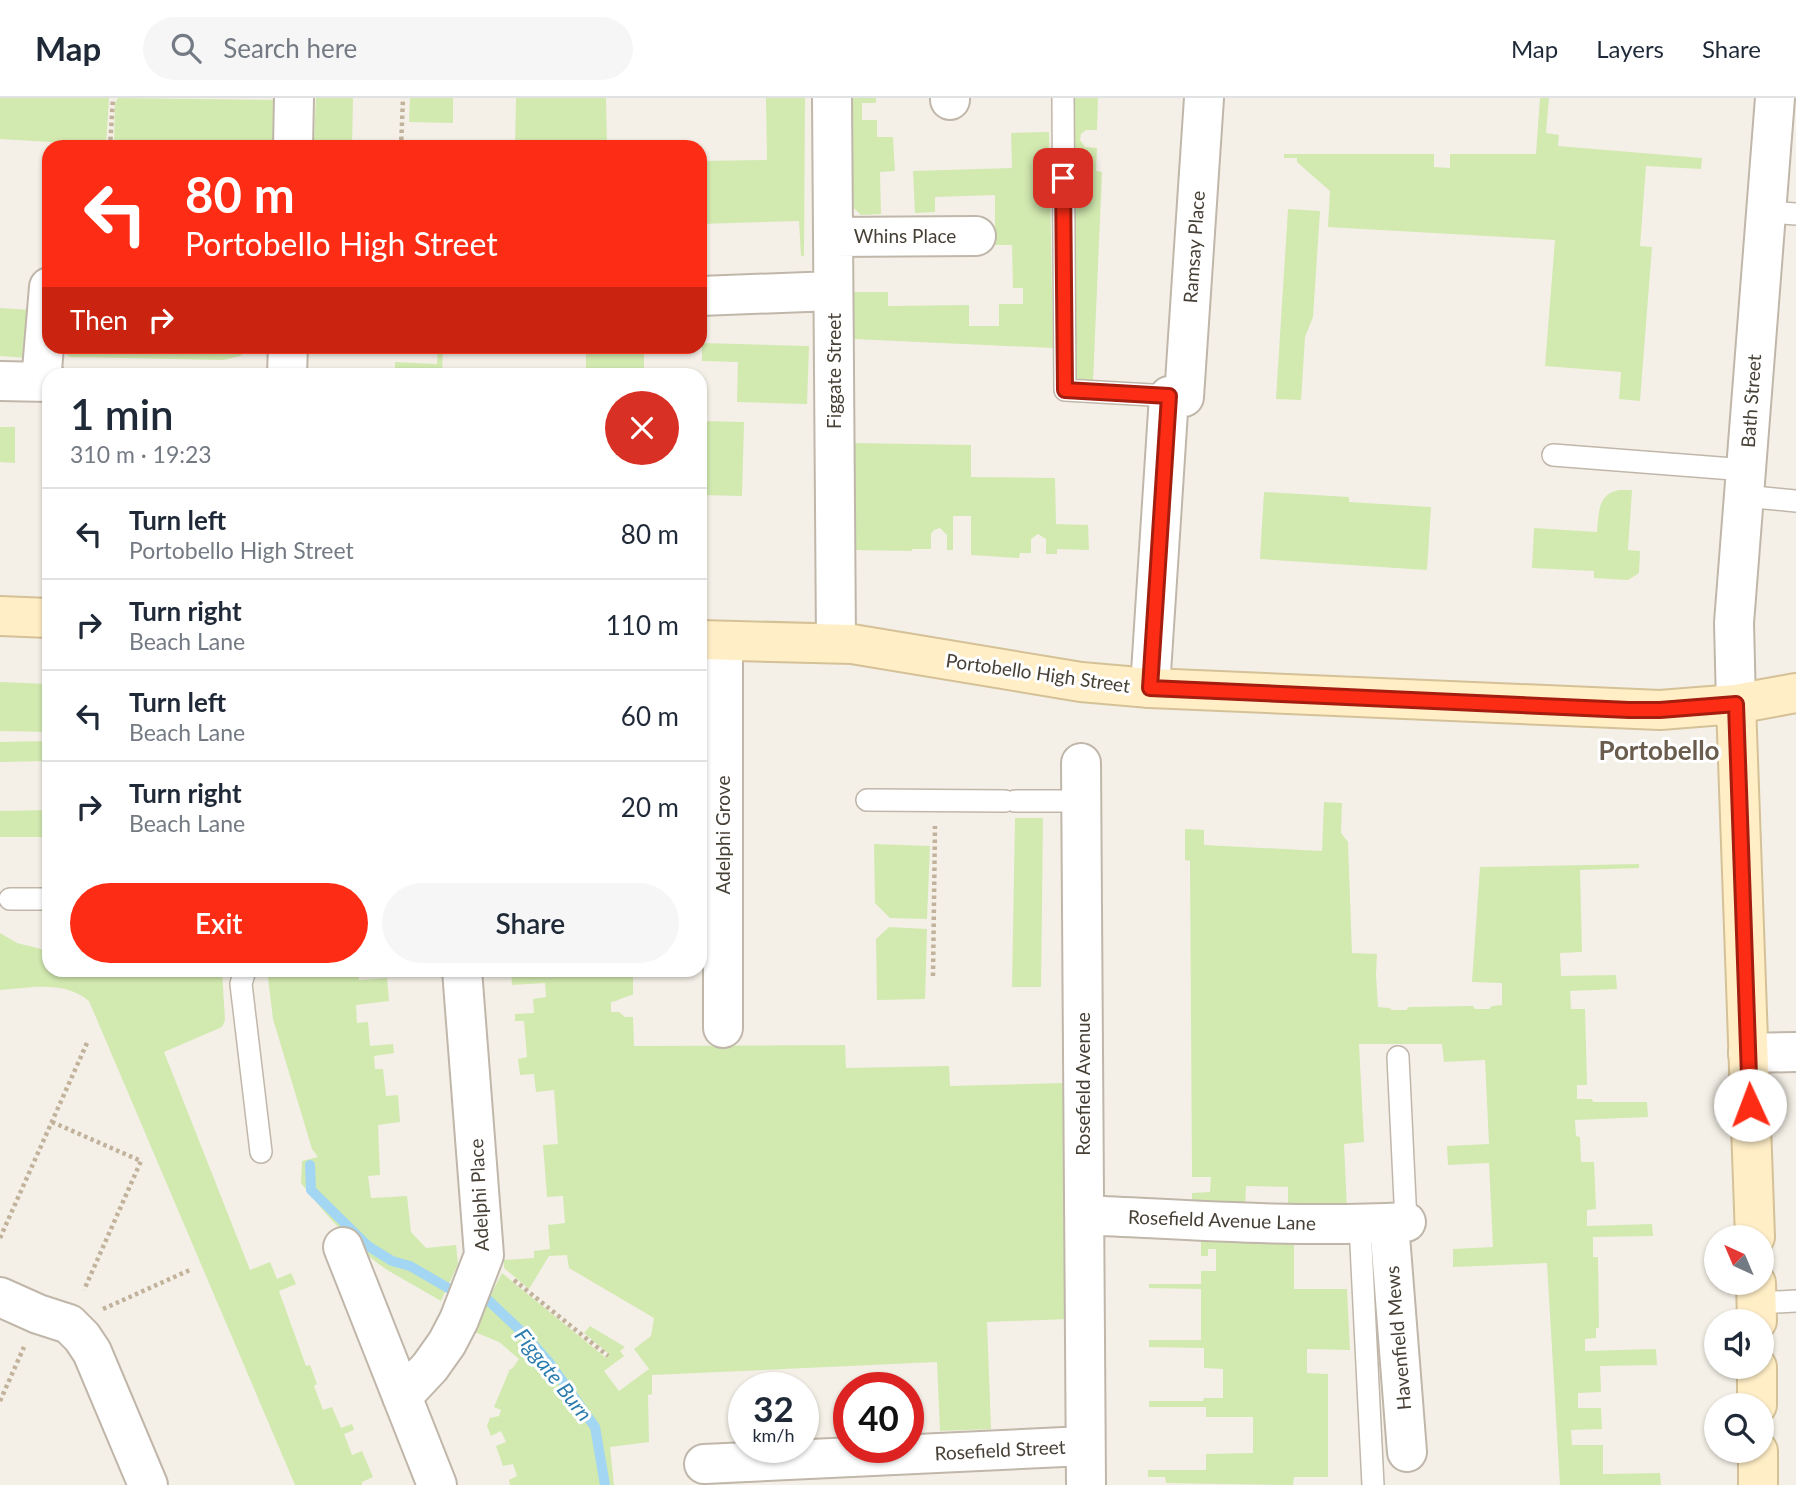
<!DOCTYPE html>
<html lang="en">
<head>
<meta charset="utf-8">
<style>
	:root { --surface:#fff; --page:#f6f6f7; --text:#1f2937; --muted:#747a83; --line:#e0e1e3; --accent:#fd2c15 }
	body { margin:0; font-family:Lato,sans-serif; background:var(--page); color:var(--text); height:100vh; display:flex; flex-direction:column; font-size:26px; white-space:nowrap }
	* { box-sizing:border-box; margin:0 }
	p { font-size:23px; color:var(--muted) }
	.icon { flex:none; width:38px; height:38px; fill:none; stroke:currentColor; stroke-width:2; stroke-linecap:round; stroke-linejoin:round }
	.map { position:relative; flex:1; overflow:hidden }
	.details { position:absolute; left:42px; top:270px; width:665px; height:609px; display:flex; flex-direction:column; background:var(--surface); border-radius:21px; box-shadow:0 2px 5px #0004 }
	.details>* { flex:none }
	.guide { position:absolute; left:42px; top:42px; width:665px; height:214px; border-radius:21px; box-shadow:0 2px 5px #0004; background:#fd2c15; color:#fff; overflow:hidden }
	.needle { width:46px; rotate:316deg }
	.tools { position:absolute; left:1704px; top:1127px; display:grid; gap:14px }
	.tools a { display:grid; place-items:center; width:70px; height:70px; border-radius:50%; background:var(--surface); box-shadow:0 2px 5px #0004; font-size:35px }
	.speed { position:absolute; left:728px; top:1274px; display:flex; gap:14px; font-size:35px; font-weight:700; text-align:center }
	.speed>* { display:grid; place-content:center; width:91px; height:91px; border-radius:50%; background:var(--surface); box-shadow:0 2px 5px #0004; line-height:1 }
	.speed small { font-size:18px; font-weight:400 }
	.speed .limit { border:10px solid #d22; background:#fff; color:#111 }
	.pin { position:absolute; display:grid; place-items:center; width:60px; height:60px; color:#fff; margin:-30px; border-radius:14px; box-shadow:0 4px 10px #0006 }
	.me { position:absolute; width:77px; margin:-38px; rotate:358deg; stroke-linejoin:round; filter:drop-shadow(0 0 5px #0008) }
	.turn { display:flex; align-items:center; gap:24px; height:147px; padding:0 28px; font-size:32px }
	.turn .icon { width:91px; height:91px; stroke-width:2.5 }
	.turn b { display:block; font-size:49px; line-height:60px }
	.then { display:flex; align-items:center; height:66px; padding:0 28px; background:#0003; gap:14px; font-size:26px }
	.round { display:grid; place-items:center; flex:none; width:74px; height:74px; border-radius:37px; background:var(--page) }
	.overview { display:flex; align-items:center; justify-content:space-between; height:119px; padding:0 28px }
	h1 { font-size:42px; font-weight:600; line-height:52px }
	.action { display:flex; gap:14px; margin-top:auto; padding:14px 28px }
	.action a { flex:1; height:80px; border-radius:42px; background:var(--accent); color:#fff; font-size:28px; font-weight:600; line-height:80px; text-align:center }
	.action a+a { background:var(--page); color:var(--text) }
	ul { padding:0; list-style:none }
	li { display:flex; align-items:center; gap:21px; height:91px; padding:0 28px; border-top:2px solid var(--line) }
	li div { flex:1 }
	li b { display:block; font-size:26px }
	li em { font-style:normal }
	header { display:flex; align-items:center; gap:42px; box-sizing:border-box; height:98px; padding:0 35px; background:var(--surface); border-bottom:2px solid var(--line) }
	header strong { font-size:33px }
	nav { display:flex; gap:38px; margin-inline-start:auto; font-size:24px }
	.search { width:490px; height:63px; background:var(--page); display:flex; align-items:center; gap:18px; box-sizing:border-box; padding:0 24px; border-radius:38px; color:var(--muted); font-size:26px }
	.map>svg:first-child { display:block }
	.green { fill:#d2e9b0 }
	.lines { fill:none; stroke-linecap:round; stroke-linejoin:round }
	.stream { stroke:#a3d6f2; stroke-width:10 }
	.lane-casing { stroke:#c0b7aa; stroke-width:24 }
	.street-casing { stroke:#c0b7aa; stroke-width:42 }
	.secondary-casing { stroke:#d5c197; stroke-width:42 }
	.path { stroke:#c2b29b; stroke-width:4.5; stroke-dasharray:3.5 3.5; stroke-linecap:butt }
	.lane { stroke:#fff; stroke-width:21 }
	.street { stroke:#fff; stroke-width:38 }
	.secondary { stroke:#ffeec6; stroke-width:38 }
	.route-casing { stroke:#a41d0e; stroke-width:18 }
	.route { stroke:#fd2c15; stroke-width:12 }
	.labels { text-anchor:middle; stroke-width:6; stroke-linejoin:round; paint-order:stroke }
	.street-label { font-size:19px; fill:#474036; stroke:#fff }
	.water-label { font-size:21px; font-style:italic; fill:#2c7dae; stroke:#fff }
	.district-label { font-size:26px; font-weight:bold; fill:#6a5d4d; stroke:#fff }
</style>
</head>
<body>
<header>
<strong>Map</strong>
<div class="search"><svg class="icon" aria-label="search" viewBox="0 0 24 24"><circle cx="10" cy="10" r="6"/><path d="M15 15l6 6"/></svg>Search here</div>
<nav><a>Map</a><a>Layers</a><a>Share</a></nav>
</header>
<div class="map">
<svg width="1796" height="1387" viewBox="0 0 1796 1387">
	<rect width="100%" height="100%" fill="#f4f0e7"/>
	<path class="green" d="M0,0H109L106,49H69L68,45L0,41Z
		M118,0L282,2L280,49L114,45L115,5Z
		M316,0H353L352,49H322L314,42Z
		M410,0H453V25L409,24Z
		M516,0H606L607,49H515Z
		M766,0H805L804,158H801L799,123L700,126V63L767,62Z
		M848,0H876V5H862V22H877V39H893L895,73L880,74L881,116L861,117L852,108Z
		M1070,0H1098L1097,32H1086L1081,36L1080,42L1085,49L1097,50L1096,73L1102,74L1093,284H1081L1073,276Z
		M1540,0H1549L1546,35L1559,37L1558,48L1702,60L1701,71L1646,68L1640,148L1652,149L1640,303L1619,301L1621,274L1545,268L1555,142L1328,129L1330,93L1297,64V60H1284V56H1434V69L1450,70V56H1536Z
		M1049,34L1053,250L853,241L850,194H888V208L969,207V228H999V206H1023V190H1013L1012,147H995V97L935,99V114L915,115L913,73L1012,70L1011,35Z
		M1288,111L1320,113L1313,219L1305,239L1301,302L1276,301Z
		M0,210L31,212L28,260L0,258Z
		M702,245L809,248L807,306L737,304L738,264L702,263Z
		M60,249H253L240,258L224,262L70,259L63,254Z
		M438,249H443L442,276H395V264L437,266Z
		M586,249H644V276H586Z
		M700,323L744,324L742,398L700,397Z
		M0,329H15V365L0,364Z
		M853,345L971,347V379L1055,380L1056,426L1088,427L1089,452L1057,451V456H1046V441L1038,436L1031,441V455H1020L1019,460L971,457V418H953V452H947V437L940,430L934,432L931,436V451H912V453L853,452Z
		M1619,392H1632L1628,452L1640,453L1639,475L1628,482L1594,480V473L1532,470L1534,430L1597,434C1599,416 1597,396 1619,392Z
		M1264,394L1349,399V404L1431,409L1427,472L1260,461Z
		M0,584L49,586V634L0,633Z
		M49,643V663L0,664V644Z
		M1324,704L1342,705L1341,735L1348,744L1352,855L1377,856L1376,877L1378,909L1389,910L1392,912H1406L1409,909L1473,908L1475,911H1489L1492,908L1502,907V885L1472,884L1480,769L1639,766V770L1580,772L1582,854L1560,855L1561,878L1616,877L1617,891L1570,893L1571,911H1585L1587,987H1577V1001H1592L1593,1004H1647L1648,1019L1575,1022L1576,1038L1580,1039L1581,1064H1594L1596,1111L1587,1112V1128L1652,1126L1653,1138L1593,1139V1159H1598L1599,1230H1596V1240L1585,1241V1253L1656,1251L1657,1267L1600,1268L1601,1294L1578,1295V1310H1601L1602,1331L1571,1332L1572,1347H1603V1376L1660,1375L1661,1387H1560L1547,1165L1453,1169V1151L1493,1149L1489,1065L1448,1067L1447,1048L1489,1046L1485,962L1444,964L1442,946H1359L1364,1044L1344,1046L1347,1112L1288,1111V1089L1246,1088L1245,1109L1192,1108V1095L1210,1094L1211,1079H1192L1190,763L1185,762V731L1204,732V747L1322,753Z
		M49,712V739H0V713Z
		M1015,720H1043L1041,889H1012Z
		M874,746L930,748L927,821L890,820L875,805Z
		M889,829L927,831L925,901L877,902L876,841Z
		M0,835L17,845L49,853V872H222L225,922L222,929L164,954L250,1172L270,1164L277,1181L291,1175L296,1186L279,1193L306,1268L310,1267L317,1286L314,1288L323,1312L332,1309L341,1330L352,1326L354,1332L344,1336L352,1357L362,1353L373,1379L362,1384V1387H295L89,903C63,882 32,890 0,892Z
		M267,872H302L303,875L358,872L359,882L387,880L389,903L356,907L357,925L368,924L370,948L393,946L394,955L374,958L375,971H383L386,998L398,997L400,1024L378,1027L380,1077L368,1078L371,1100L407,1098L411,1134L426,1150L456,1147L458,1166L441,1203C424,1193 406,1183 389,1173C355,1151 325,1116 301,1085L302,1063L318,1059L312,1051L273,921Z
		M511,872H633V897C624,898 619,903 611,904V914H619L625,919H633L634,948L845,947L846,970L949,968L950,988L1064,985L1069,1221L987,1224L991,1331L940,1333L937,1264L652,1277V1296L648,1297L649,1344L610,1349L614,1387H510L509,1382L517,1378L513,1366L503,1368L496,1348L506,1344L501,1333L491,1338L487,1328L490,1320L499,1318L501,1312L494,1309L510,1271H512L519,1261L499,1244L472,1233L502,1175L606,1260L609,1256L584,1235L590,1228L625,1249L620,1253L624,1258L604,1273L619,1293L649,1271L634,1251L651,1238L654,1220L569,1170L567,1157L549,1158L529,1191L504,1170V1162L534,1160V1153L550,1151L548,1127L565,1125L563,1098L547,1099L543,1047L558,1046L554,992L536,994L534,976L520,977L518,961L527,959L524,923H515V916L534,915L533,901L546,899L545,885L512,887Z
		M1201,1134L1294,1135V1191H1347L1350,1252L1307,1251V1275L1328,1276V1379H1294L1293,1387L1166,1385L1165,1379H1148V1372H1206V1356L1253,1355V1319H1206V1309H1149V1303H1203L1204,1300H1223V1271L1204,1270V1250L1149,1249V1242H1201V1191L1149,1190V1186H1201V1173H1216V1151H1208V1158H1201Z"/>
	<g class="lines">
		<path class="stream" d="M310,1067L311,1092L368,1148L392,1163L410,1168L448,1190L488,1202L526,1238L548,1263L595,1329L605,1387"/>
		<defs>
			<path id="lane" d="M1063,0L1065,292L1169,298
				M1766,114L1796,116
				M1553,357L1746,372
				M1744,398L1796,403
				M867,702L1005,703
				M1015,703H1081
				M10,801H49
				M245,872L241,886L261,1054
				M1398,959L1406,1124
				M1360,1127L1373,1387
				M1757,1205L1796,1203"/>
			<path id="street" d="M832,0L836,545
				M950,0V2
				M293,49L294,0
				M833,139L976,138
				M700,198L833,193
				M287,276L288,248
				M0,283L49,284
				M41,284L49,189
				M723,543V930
				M1150,590L1169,298L1184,299L1204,0
				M1736,606L1734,525L1775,0
				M1081,665L1086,1387
				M1748,955L1796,954
				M1084,1117C1191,1122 1298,1130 1406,1124
				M1389,1125L1407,1354
				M343,1149L437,1387
				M0,1199L38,1216L69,1226L82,1239L92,1254L148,1387
				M402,1299L430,1269L447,1245L459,1222L484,1157L462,872
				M704,1366L1085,1348"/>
			<path id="secondary" d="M0,518L49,520
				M700,542L852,546L1081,584L1150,590L1660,612L1736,606L1796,595
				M1736,606L1755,1139
				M1756,1185L1757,1223
				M1757,1269V1307
				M1758,1353V1387"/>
		</defs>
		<use href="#lane" class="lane-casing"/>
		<use href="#street" class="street-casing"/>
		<use href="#secondary" class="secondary-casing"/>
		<path class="path" d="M110,49L113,0
			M401,49L403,0
			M933,878L935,728
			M52,1024L141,1063L84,1192
			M0,1140L87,945
			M514,1182L608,1258
			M103,1211L192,1171
			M0,1303L24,1249"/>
		<use href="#lane" class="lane"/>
		<use href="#street" class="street"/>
		<use href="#secondary" class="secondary"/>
	</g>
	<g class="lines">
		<defs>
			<path id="route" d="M1063,80L1065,292L1169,298L1150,590L1629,612H1660L1736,606L1750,1007"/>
		</defs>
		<use href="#route" class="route-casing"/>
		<use href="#route" class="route"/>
	</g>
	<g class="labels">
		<g class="street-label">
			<text x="905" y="145">Whins Place</text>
			<text transform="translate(1194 149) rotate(-86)" y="7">Ramsay Place</text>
			<text transform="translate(834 273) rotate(-90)" y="7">Figgate Street</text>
			<text transform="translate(1751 303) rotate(-86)" y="7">Bath Street</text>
			<text transform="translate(1038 575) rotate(8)" y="7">Portobello High Street</text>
			<text transform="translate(723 737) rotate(-90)" y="7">Adelphi Grove</text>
			<text transform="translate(1083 986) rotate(-90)" y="7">Rosefield Avenue</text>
			<text transform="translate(479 1097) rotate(-93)" y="7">Adelphi Place</text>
			<text transform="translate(1222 1122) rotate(2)" y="7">Rosefield Avenue Lane</text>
			<text transform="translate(1398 1240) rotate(-95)" y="7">Havenfield Mews</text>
			<text transform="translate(1000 1352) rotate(-3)" y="7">Rosefield Street</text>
		</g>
		<g class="water-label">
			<text transform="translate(553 1277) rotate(52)" y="7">Figgate Burn</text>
		</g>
		<g class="district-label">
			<text x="1659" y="662">Portobello</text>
		</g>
	</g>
</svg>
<div class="tools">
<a><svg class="needle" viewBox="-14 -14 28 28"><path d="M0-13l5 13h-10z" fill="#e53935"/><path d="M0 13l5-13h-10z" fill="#747a83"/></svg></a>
<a><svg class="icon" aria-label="sound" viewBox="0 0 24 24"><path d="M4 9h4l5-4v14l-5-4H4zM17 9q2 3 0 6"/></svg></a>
<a><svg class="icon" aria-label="search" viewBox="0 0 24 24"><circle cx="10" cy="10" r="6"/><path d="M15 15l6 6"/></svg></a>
</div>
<div class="speed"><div>32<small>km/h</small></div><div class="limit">40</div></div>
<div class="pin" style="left:1063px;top:80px;background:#d93025"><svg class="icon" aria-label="arrive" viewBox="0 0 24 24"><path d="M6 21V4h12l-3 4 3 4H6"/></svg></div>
<svg class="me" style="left:1750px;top:1007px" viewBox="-20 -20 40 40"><circle r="19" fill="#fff"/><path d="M0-13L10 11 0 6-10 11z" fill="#fd2c15"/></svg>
<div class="guide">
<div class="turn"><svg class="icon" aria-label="left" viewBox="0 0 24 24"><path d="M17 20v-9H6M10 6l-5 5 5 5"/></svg><div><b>80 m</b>Portobello High Street</div></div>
<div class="then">Then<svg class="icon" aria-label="right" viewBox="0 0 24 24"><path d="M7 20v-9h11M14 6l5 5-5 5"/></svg></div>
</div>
<section class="details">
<div class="overview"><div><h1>1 min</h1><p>310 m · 19:23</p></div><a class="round" style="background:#d93025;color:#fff"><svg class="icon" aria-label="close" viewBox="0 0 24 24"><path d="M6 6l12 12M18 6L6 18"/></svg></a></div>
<ul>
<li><svg class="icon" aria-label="left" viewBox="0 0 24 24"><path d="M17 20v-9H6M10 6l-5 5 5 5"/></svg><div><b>Turn left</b><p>Portobello High Street</p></div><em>80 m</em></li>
<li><svg class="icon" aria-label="right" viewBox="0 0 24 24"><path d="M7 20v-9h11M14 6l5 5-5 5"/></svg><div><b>Turn right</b><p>Beach Lane</p></div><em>110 m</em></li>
<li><svg class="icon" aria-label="left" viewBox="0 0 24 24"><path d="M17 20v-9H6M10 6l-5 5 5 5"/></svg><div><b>Turn left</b><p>Beach Lane</p></div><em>60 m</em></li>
<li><svg class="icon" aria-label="right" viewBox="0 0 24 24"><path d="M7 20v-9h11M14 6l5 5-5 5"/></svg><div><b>Turn right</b><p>Beach Lane</p></div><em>20 m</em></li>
</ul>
<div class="action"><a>Exit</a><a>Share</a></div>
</section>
</div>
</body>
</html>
